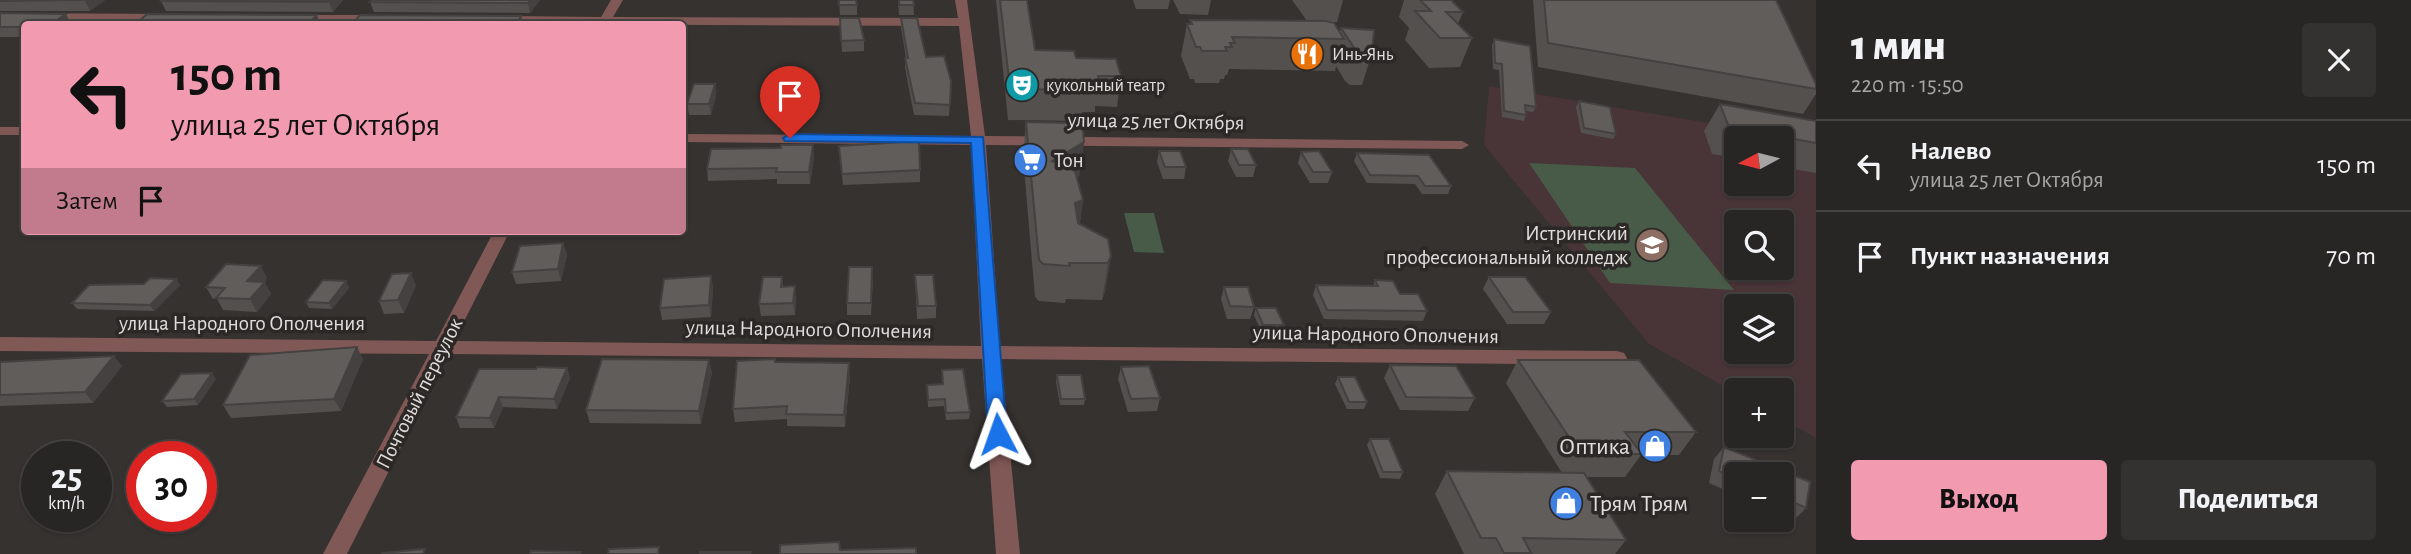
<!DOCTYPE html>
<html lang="ru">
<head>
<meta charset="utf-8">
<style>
	:root { --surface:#282624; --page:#343231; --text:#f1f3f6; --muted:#a5a5a6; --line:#444341; --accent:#f29ab0 }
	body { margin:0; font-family:"Alegreya Sans",sans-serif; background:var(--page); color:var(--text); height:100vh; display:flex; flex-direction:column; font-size:26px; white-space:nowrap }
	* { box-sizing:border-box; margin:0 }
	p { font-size:23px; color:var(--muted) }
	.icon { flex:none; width:38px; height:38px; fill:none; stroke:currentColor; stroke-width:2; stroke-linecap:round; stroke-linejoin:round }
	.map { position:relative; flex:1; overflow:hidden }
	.details { display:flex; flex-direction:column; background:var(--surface); width:595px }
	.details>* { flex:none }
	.banner { position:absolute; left:21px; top:21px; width:665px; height:214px; border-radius:7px; box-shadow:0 2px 5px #0004,0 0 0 2px var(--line); background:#f29ab0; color:#111; overflow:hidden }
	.needle { width:46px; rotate:263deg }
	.buttons { position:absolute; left:1724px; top:126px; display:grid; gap:14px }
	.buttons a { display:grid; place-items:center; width:70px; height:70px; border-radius:7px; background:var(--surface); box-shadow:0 2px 5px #0004,0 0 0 2px var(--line); font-size:35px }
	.speed { position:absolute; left:21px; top:441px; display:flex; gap:14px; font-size:35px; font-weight:700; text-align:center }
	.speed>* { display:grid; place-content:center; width:91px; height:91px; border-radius:50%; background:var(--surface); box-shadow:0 2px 5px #0004,0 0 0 2px var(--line); line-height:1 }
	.speed small { font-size:18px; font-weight:400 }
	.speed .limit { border:10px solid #d22; background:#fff; color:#111 }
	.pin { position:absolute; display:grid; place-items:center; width:60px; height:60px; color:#fff; margin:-72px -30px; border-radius:50% 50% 50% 0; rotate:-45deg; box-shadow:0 0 7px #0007 }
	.pin .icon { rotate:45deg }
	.me { position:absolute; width:77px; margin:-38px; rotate:356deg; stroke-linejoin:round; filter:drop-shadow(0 0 5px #0008) }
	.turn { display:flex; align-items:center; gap:24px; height:147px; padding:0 35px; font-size:32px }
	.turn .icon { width:91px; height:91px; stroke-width:2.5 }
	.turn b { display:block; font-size:49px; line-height:60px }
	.then { display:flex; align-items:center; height:66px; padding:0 35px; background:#0003; gap:14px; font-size:26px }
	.round { display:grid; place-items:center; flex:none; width:74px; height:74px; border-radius:7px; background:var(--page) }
	.overview { display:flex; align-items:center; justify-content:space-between; height:119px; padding:0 35px }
	h1 { font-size:42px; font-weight:800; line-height:52px }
	.action { display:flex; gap:14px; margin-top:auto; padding:14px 35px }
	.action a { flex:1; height:80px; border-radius:7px; background:var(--accent); color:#111; font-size:28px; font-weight:800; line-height:80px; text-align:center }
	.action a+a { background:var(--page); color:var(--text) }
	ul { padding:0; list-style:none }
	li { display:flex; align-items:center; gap:21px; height:91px; padding:0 35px; border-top:2px solid var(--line) }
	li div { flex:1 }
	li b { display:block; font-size:26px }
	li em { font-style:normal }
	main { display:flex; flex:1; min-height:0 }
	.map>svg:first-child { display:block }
	.commercial { fill:#493437; fill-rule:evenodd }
	.green { fill:#475b48 }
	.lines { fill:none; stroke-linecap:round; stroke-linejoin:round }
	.minor { fill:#805856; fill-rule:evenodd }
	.wall { fill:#53504e }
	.shaded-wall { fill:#444140 }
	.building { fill:#615d5b; stroke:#444140; stroke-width:2 }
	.route { fill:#1a73e8; stroke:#114b97; stroke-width:2 }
	.labels { text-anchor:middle; stroke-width:7; stroke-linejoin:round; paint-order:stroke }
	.far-poi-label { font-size:18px; fill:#e0dddc; stroke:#2c2826; text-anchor:start }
	.street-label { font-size:21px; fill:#e0dddc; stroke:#2c2826 }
	.poi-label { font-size:21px; fill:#e0dddc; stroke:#2c2826; text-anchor:start }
	.near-poi-label { font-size:24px; fill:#e0dddc; stroke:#2c2826; text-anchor:end }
</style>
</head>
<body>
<main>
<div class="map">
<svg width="1816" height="554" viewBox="0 0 1816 554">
	<rect width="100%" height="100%" fill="#363230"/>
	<path class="commercial" d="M1489,86L1816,141V438L1782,419V390H1736V393L1649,344L1484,145ZM1736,138H1782V184H1736ZM1736,222H1782V268H1736ZM1736,306H1782V352H1736Z"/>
	<path class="green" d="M1529,163L1635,168L1734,290L1610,283Z
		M1124,213H1154L1164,253L1134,252Z"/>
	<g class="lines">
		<path class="minor" d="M611,0H623L613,17L958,18L955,0H967L985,136L1462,141L1469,145L1462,149L986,145L1000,346L1617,351L1624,353L1627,358L1624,363L1617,365L1001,359L1020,554H996L982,359L448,354L347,554H323L429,354L0,351V337L436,341L494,231H510L454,341L981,346L971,145L682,142V134L971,136L959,26L500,24L494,20L500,16L601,17Z
			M0,13L168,14L174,18L168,22L0,21Z
			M378,15L384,19L382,22L294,23L288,19L294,15Z
			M0,127H24V135H0Z"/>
	</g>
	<path class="wall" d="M0,0H105L90,11H0Z
		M162,0H343L333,12L166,11L161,1Z
		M372,0H540L530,13L374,12L370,2Z
		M839,0L857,5V15H840Z
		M898,0H913L914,15H899Z
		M996,0H1027L1035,50L1076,58L1121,76L1117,107L1095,106V112H1082L1081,121L1008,120Z
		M1133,0H1170L1168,9H1136Z
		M1173,0H1211L1208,15L1180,14Z
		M1292,0H1343L1337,22H1329L1340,32L1341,28L1372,53L1362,85H1350L1345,81L1336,66L1335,71L1229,69L1227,75H1225L1224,79H1220L1219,83H1195L1194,79H1190L1181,56L1187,24H1190V20L1307,21Z
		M1404,0H1452L1463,12L1458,24L1472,38L1460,67L1429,68L1405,40L1409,28L1399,17Z
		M1533,0H1776L1816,84V94L1803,114L1538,67Z
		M0,13L72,24H24V37H0Z
		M840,18L864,40V51L842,52Z
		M901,18L926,57L951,81L949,116L914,115L905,68V58H906L901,28Z
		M1494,39L1536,107L1533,112L1526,111V115L1524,121L1502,117L1499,70L1493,69L1492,45Z
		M715,84L716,95L711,115H689L687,104Z
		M800,97L795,117L773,116L772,105Z
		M1579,101L1616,134L1613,139L1581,133L1576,107Z
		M1720,104L1816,121V173L1782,167V138H1736V158L1712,154L1704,131Z
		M1026,122L1084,142L1079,176L1077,178L1083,200L1080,223L1111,256L1105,292L1102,300L1066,299L1065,303L1039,301L1035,297L1023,156Z
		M839,146L920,170V182L843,185Z
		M1231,149L1256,165L1253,177H1236L1228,161Z
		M1159,151L1186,167L1184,179H1163L1157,162Z
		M1301,152L1332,172L1328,183H1310L1298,163Z
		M1357,153L1451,186L1448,194H1422L1415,184L1367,183L1354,161Z
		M814,156L810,184H777V179L708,181L707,169Z
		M563,243L567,255L561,281L516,284L512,272Z
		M915,275L936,306V318L917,319Z
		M711,276L713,288L711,317L662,320L660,308Z
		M782,277L783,287L796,299L795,315L761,316L759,304Z
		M1489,277L1551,312L1544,324H1507L1483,289Z
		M267,278L264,282L271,294L257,312L223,310L217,299H213L206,287Z
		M176,279L180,285L154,311L77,309L72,303Z
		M873,279L871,315H847V303Z
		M1375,280L1400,294L1427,311L1423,321L1324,319L1313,295L1316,285L1373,286Z
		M346,281L349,288L332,309L309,308L306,302Z
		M416,285L404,313L384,314L379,301Z
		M1224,287L1254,307L1250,319H1227L1221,299Z
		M1256,308L1284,325L1282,331H1261L1254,315Z
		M363,359L341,411L231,418L223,405Z
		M1518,360L1696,432L1679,455H1641L1625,477H1587L1626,540L1615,554H1464L1435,494L1447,471L1562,473L1506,383Z
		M0,362L122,366L93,403L0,406Z
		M775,362L850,376L845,427L787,426V419L735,422L733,409Z
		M1390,365L1475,398L1468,411L1400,410L1384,378Z
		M1121,367L1160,398L1157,411L1128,412L1118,379Z
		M567,368L570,378L557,409L503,407L494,428H460L456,417L536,369Z
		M942,370L970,412L969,419L946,420L944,406L928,407L927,385L942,384Z
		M712,372L701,424L590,423L586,410Z
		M1057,375L1085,399L1084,405H1060L1056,382Z
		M1338,377L1367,402L1364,409H1347L1335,384Z
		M216,379L198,405L167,407L162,401Z
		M1370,439L1403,472L1400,479L1380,478L1367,445Z
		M1724,447L1810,482L1806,508L1794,520L1782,515V474H1736V495L1709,483L1714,459Z"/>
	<path class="shaded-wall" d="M85,0H105L90,11L85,1Z
		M330,0H343L333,12L329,2Z
		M530,0H540L530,13L528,3Z
		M66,14L71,24H51Z
		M317,15L320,24H308Z
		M521,16L523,24H517Z
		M715,84L716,95L711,115L709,104Z
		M799,86L800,97L795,117L794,105Z
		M1084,142L1079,176L1048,196L1052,161Z
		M813,145L814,156L810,184L809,172Z
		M1083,200L1078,236L1075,203Z
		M563,243L567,255L561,281L558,269Z
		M1111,256L1105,292L1102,300L1108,263Z
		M261,266L267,278L254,293L247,281Z
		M411,273L416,285L404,313L398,300Z
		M711,276L713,288L711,317L709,305Z
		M176,279L180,285L154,311L150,305Z
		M346,281L349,288L332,309L329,303Z
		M265,282L271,294L257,312L250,299Z
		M795,286L796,299L795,315L793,303Z
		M357,347L363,359L341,411L334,399Z
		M114,356L122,366L93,403L85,392Z
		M709,360L712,372L701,424L699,411Z
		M849,363L850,376L845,427L844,415Z
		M567,368L570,378L557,409L554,399Z
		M212,373L216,379L198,405L194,399Z
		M499,397L503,407L494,428L490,418Z"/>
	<path class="building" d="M0,0H85L0,1Z
		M162,0H330L329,2L161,1Z
		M372,0H530L528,3L370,2Z
		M839,0H856L857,5H839Z
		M899,0H913L914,5H899Z
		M1000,0H1027L1035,50L1074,51L1076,58L1116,59L1121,76H1098L1099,81H1083L1085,90L1010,89Z
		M1420,0H1451L1463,12H1446L1472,38H1440L1415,11H1431Z
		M1544,0H1776L1816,84V89L1548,43Z
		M0,13L66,14L51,24H24V27H0Z
		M147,14L317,15L308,24H136Z
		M360,15L521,16L517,24H352Z
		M840,18H859L864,40L841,41Z
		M901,18H917L926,57L944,56L951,81L950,105L915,103L905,58H908Z
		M1190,20L1326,21L1334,23L1344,39L1232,37L1235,43H1230L1232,47H1225L1227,51H1202L1200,47H1196L1187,24H1192Z
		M1341,28L1374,30L1372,53H1360L1355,49Z
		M1494,39L1530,46L1536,107L1525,105L1526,115L1504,111L1502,64L1495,63Z
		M694,84H715L709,104H687Z
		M778,85L799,86L794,105H772Z
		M1579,101L1610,107L1616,134L1584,128Z
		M1720,104L1816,121V143L1729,127Z
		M1026,122L1077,123L1083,131L1084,142L1052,161L1075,171L1083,200L1075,203L1078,223L1108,239L1111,256L1108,263H1069L1070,266L1043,264L1039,260Z
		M919,141L920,170L842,174L839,146Z
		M781,145H813L809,172H776L777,168L707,169L711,149L781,148Z
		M1231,149H1248L1256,165H1239Z
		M1159,151H1180L1186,167H1165Z
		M1319,151L1332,172H1313L1301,152Z
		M1357,153L1429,155L1451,186H1425L1418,176L1370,175Z
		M563,243L558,269L512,272L520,246Z
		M226,264L261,266L247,281L265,282L250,299L216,298L225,288L206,287Z
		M849,267H872L871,303H847Z
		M411,273L398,300L379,301L392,274Z
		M915,275H933L936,306H918Z
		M711,276L709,305L660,308L664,279Z
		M763,277H782L781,287L795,286L793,303L759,304Z
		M1489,277H1525L1551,312H1513Z
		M150,278L176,279L150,305L72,303L89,285L144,284Z
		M323,280L346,281L329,303L306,302Z
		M1375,280L1393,281L1400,294H1418L1427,311L1327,310L1316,285L1378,286Z
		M1224,287H1248L1254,307L1230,306Z
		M1256,308H1276L1284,325H1263Z
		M357,347L334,399L223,405L250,355Z
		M114,356L85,392L0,395V362Z
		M602,359L709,360L699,411L586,410Z
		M775,359V362L849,363L844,415L786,414L787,406L733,409L737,361Z
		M1518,360H1639L1696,432H1625L1642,454H1580Z
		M1390,365L1456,366L1475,398L1406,397Z
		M1149,366L1160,398L1131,399L1121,367Z
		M537,367L567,368L554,399L499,397L490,418L456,417L479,369H536Z
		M963,369L970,412L946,413L945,399L928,400L927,385L943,384L942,370Z
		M212,373L194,399L162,401L181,374Z
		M1057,375H1081L1085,399H1061Z
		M1338,377H1355L1367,402H1349Z
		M1370,439H1389L1403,472H1383Z
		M1724,447L1810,482L1806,508L1782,497V474H1736V478L1719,471Z
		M1447,471L1584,473L1626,540L1523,538L1531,553H1504L1496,538H1481Z
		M839,542L840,550L916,548V554H780V545Z
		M659,547L658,554H608L609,549Z
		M425,549L423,554H382L383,553Z
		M531,551L581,552L580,554H530Z
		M700,552H751L750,554H700Z"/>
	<path class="route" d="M790,134L983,137L1007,434L1004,439L998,441L991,439L988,434L971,143L785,141L783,138Z"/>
	<defs>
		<symbol id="restaurant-disc" viewBox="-11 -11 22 22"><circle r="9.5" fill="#e8710a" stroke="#2c2826"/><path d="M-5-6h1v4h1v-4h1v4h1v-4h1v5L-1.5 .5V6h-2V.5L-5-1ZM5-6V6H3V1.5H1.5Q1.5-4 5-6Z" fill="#fff"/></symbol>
		<symbol id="theatre-disc" viewBox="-11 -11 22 22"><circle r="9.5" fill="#0f9aa8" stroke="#2c2826"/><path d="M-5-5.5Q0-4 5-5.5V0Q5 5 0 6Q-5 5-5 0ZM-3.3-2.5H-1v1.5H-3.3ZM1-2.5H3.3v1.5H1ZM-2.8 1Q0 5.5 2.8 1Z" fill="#fff"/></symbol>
		<symbol id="supermarket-disc" viewBox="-11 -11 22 22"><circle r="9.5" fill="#3f7fe0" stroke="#2c2826"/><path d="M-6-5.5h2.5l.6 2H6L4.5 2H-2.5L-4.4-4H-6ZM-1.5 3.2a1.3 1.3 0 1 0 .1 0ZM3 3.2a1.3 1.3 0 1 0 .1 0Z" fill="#fff"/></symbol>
		<symbol id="university-disc" viewBox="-11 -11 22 22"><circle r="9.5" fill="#8d6e63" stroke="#2c2826"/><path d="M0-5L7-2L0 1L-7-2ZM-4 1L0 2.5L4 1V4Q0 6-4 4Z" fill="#fff"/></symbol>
		<symbol id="shop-disc" viewBox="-11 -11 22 22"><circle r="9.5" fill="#3f7fe0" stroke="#2c2826"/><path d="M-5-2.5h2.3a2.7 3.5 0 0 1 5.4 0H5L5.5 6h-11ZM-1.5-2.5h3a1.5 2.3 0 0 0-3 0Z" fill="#fff"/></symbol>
	</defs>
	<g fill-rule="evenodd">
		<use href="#restaurant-disc" x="1288" y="35" width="38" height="38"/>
		<use href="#theatre-disc" x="1003" y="66" width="38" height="38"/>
		<use href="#supermarket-disc" x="1011" y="141" width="38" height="38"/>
		<use href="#university-disc" x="1633" y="226" width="38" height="38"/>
		<use href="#shop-disc" x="1636" y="427" width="38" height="38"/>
		<use href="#shop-disc" x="1547" y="484" width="38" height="38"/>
	</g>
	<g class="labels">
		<g class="far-poi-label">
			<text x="1332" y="60">Инь-Янь</text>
			<text x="1046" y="91">кукольный театр</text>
		</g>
		<g class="street-label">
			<text transform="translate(1156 121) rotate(1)" y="7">улица 25 лет Октября</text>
			<text x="242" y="330">улица Народного Ополчения</text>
			<text transform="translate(809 329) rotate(1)" y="7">улица Народного Ополчения</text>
			<text transform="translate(1376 334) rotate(1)" y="7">улица Народного Ополчения</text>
			<text transform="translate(419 393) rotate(-63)" y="7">Почтовый переулок</text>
		</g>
		<g class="poi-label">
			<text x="1054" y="167">Тон</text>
			<text x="1628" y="240" text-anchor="end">Истринский<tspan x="1628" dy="24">профессиональный колледж</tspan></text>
		</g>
		<g class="near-poi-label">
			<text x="1630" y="454">Оптика</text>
			<text x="1590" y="511" text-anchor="start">Трям Трям</text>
		</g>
	</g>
</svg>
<div class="buttons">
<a><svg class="needle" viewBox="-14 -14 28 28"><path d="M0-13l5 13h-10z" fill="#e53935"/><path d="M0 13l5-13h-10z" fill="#a5a5a6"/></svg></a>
<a><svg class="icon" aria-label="search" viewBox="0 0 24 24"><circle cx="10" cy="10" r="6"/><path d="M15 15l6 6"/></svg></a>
<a><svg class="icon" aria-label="layers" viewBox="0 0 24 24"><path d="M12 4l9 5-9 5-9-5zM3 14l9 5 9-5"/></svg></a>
<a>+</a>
<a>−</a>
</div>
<div class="speed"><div>25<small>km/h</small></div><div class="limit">30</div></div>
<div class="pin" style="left:790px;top:138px;background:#d93025"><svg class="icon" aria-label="arrive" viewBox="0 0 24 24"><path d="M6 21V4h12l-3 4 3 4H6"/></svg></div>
<svg class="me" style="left:998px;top:434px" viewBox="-20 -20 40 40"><path d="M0-17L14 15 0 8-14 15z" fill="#1a73e8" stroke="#fff" stroke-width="4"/></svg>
<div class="banner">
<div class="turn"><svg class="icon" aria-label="left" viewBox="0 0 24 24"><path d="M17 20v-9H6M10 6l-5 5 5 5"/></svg><div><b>150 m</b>улица 25 лет Октября</div></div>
<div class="then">Затем<svg class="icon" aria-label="arrive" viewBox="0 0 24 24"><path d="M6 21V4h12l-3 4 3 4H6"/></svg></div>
</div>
</div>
<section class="details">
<div class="overview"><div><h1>1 мин</h1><p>220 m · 15:50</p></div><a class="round"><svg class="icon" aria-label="close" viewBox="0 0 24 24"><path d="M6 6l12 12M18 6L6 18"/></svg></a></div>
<ul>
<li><svg class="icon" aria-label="left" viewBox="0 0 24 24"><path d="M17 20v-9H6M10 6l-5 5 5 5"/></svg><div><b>Налево</b><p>улица 25 лет Октября</p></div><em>150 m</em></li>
<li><svg class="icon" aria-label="arrive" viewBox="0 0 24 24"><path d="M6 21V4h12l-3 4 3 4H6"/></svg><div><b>Пункт назначения</b></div><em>70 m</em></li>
</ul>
<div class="action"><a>Выход</a><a>Поделиться</a></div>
</section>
</main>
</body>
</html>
